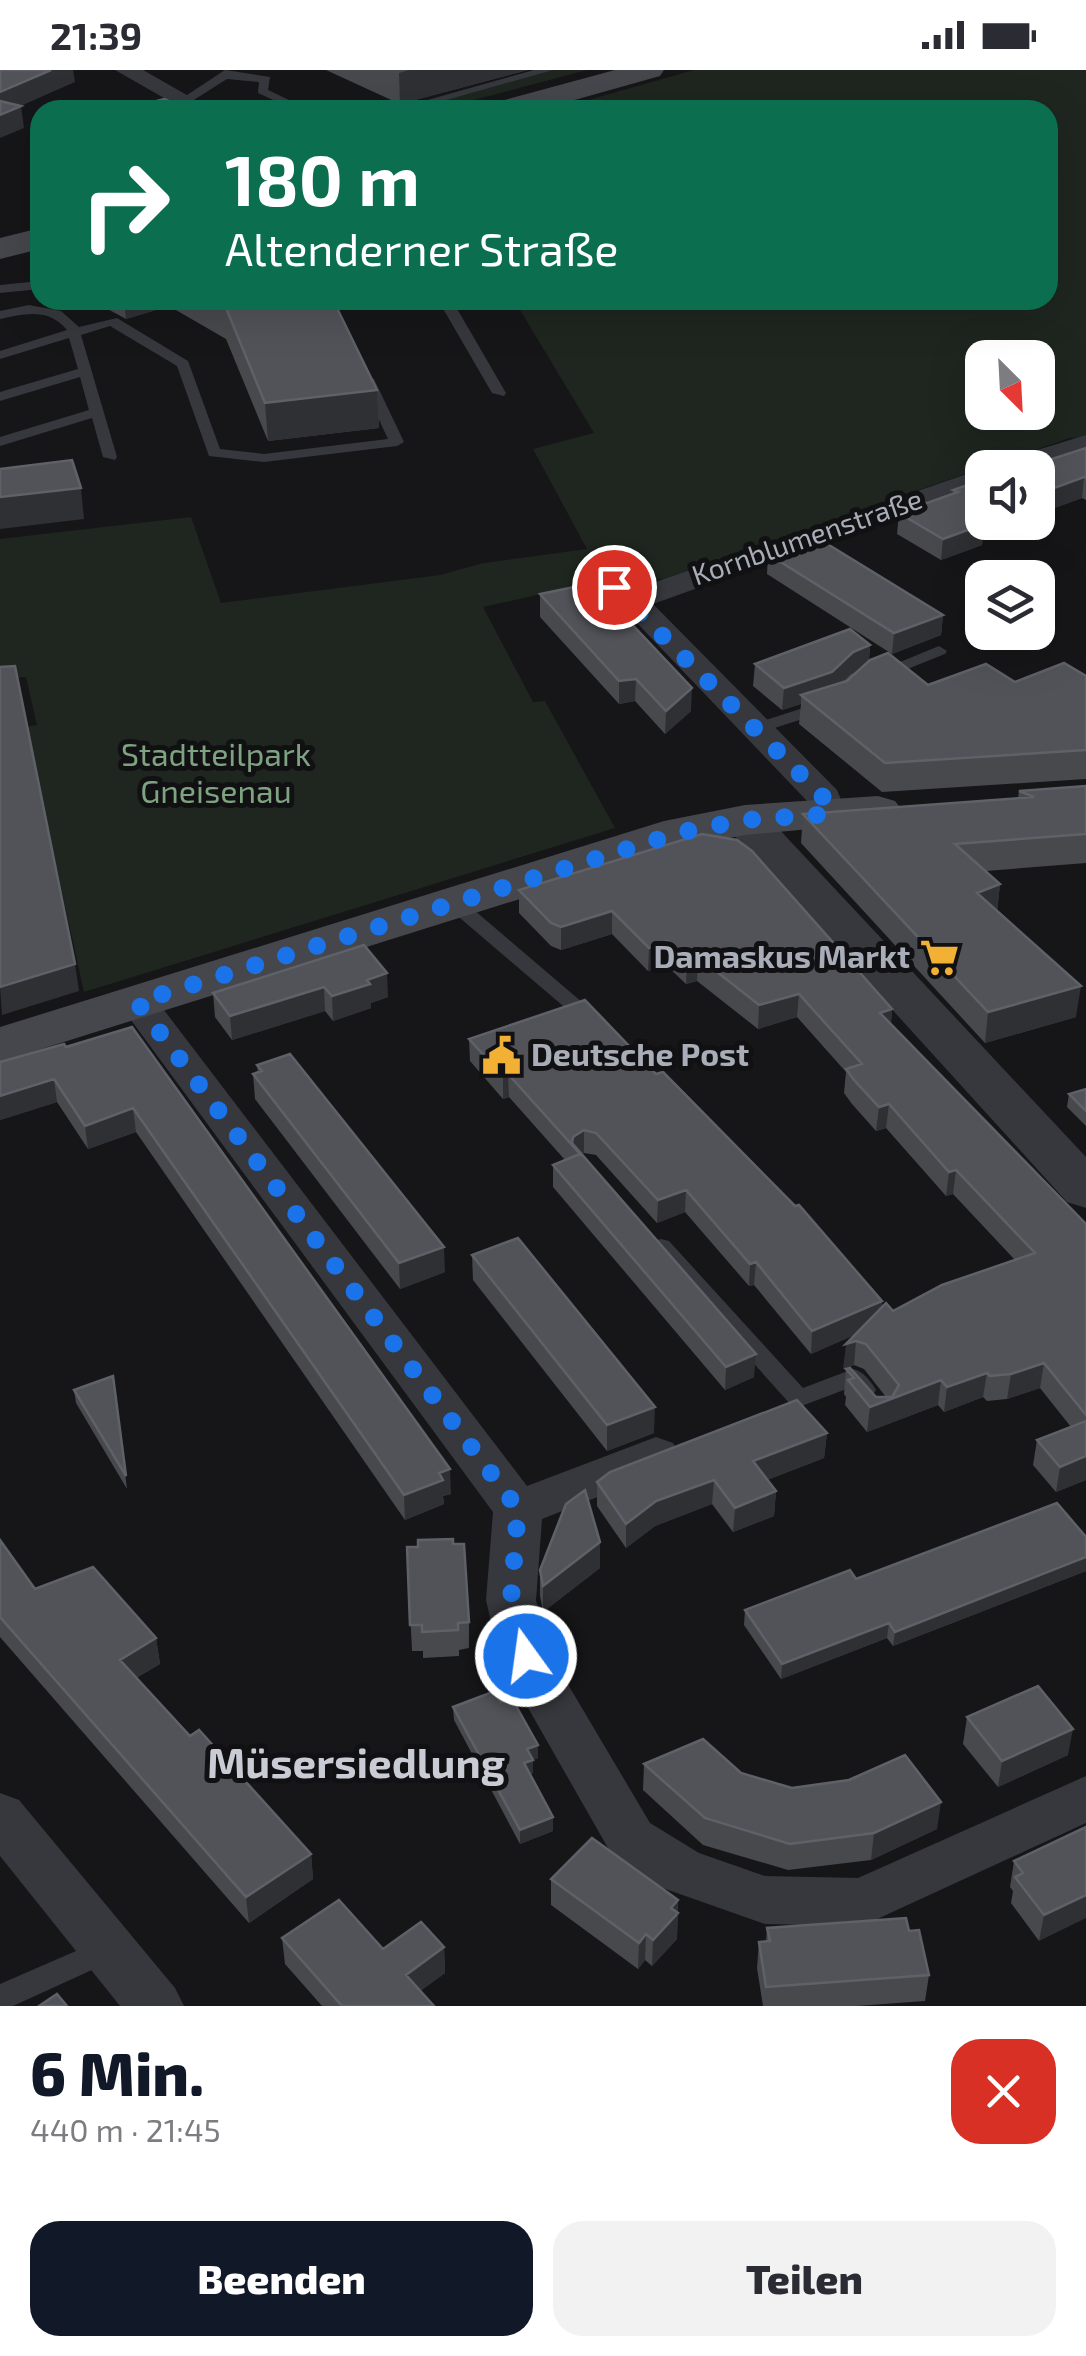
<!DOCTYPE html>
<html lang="de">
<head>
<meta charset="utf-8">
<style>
	:root { --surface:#fff; --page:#f2f2f3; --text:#2b2b33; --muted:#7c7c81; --accent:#111827 }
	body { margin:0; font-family:"Exo 2",sans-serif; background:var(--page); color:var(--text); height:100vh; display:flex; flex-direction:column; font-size:38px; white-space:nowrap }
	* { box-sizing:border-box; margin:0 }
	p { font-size:32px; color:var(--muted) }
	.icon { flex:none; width:55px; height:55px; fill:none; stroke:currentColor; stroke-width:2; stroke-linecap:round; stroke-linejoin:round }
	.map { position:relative; height:1936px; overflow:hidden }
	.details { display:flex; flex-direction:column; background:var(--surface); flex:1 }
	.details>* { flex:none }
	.hud { position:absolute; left:30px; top:30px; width:1028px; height:210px; border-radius:30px; box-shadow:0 10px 40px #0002; background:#0b6e4f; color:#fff; overflow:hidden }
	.needle { width:65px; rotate:156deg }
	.tools { position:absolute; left:965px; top:270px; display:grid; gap:20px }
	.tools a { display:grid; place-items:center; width:90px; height:90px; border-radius:20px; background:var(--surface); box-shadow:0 10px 40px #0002; font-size:50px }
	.pin { position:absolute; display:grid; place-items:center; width:85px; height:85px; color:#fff; margin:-42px; border:5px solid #fff; border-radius:50%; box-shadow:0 2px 10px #0007 }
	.me { position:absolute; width:110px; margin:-55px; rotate:346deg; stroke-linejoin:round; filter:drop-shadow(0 0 8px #0008) }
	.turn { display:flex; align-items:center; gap:35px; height:210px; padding:0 30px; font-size:45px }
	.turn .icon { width:130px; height:130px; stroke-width:2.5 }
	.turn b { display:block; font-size:70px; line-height:85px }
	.round { display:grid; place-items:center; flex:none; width:105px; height:105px; border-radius:30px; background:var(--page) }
	.summary { display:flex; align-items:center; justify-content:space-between; height:170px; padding:0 30px }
	h1 { font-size:60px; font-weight:800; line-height:75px; color:var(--accent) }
	.primary-button { display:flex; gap:20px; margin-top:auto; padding:20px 30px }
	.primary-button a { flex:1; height:115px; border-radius:30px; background:var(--accent); color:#fff; font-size:40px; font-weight:800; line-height:115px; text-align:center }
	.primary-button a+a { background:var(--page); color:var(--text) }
	.status { display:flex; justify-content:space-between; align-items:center; height:70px; padding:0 50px; background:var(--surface); direction:ltr }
	.status svg { height:28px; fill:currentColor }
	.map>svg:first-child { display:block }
	.green { fill:#1e261f; fill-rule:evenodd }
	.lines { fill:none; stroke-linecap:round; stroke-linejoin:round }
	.service { fill:#37383d; fill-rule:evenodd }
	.minor { fill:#37383d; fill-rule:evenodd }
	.tertiary { fill:#37383d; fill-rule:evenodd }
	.secondary { fill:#45474d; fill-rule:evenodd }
	.wall { fill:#47494d }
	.shaded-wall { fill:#2f3033 }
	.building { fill:#525359; stroke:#5f6168; stroke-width:2.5 }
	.route { stroke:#1a73e8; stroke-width:18; stroke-dasharray:0 32.4 }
	.labels { text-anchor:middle; stroke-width:10; stroke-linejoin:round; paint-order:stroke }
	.far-street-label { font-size:28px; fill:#a8adb8; stroke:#111113 }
	.park-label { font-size:32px; fill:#7fa381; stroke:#111113 }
	.poi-label { font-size:32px; font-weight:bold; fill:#a8adb8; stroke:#111113; text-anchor:end }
	.near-neighbourhood-label { font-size:42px; font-weight:bold; fill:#c9ccd4; stroke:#111113 }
</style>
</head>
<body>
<div class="status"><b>21:39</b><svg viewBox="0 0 49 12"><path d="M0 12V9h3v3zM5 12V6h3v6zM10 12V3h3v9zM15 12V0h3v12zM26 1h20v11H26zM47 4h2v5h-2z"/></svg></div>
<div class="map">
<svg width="1086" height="1936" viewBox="0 0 1086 1936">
	<rect width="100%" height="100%" fill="#161618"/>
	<path class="green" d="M553,0H587L436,40H406Z
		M694,0H1086V367L1070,368L982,398L664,509L596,512L483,537L533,632L545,631L615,758L84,922L26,657L37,655L26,607L0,609V469L191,447L221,533L440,505L484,493L587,479L533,379L594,363L514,230H1048V40H553ZM982,288H1038V342H982Z"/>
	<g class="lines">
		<path class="service" d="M225,0L270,7L268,20L310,40H295L258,23L259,12L227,9L189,33L166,40H148L181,29Z
			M534,0H553L411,40H392Z
			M40,211V219L0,223V215Z
			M438,230H452L506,323L504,326L492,323Z
			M29,235L61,241L79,257L117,248L188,291L220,379L264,384L388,369L360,309L367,305L374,309L404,372L397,376L264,392L209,386L177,296L110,256L81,265L117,387L115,390L103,387L92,348L0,376V367L89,340L80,307L0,331V322L78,299L69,268L0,289V281L67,260C50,238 25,243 0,249V241Z
			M614,512L638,528V534C625,537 613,526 606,517Z
			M939,576L947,581L945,584L885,608H873L871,604Z
			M825,631L831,632V640L756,664L747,659L750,655Z
			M453,826L460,828L583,933L586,937L583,941H569L446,836L444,832L446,828Z
			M661,1169L669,1171L803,1318L853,1299C864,1302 870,1310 876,1320L872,1326H856L849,1318L799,1337L791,1335L653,1181L650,1176L653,1171Z
			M106,1868L116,1871L120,1880L116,1889L13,1936H0V1914Z"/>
		<path class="minor" d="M115,0H143L213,40H185Z
			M1086,365V383L1038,398H994L998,392Z
			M984,398L982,416L653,534L837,720L847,744L842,752L829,755L816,752L807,731L616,531L621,524Z
			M137,919L151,923L527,1416L656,1367L673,1373L680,1385L673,1397L542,1449L536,1530L550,1584L650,1753L699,1783L765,1806L858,1808L1086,1706V1753L862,1856L765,1854L660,1817L612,1785L499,1587L486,1530L493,1442L117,931L123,923Z
			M0,1723L19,1730L175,1918L184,1936H120L0,1786Z"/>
		<path class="tertiary" d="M745,737L761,740L1086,1087V1138L1067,1132L729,760L723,750L729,740Z"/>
		<path class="secondary" d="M615,0H664L660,6L539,40H488L493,33Z
			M40,158V179L0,189V168Z
			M878,726L895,731L903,741L895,751L745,765L692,775L0,992V957L664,751L745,735Z"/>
	</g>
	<path class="wall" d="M326,0H528L400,34Z
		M91,230H333L377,320L379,358L268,371L226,269L169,236L126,249Z
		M1086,378V430L1082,428L1038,444V398Z
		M982,410V452H1012L983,463L982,475L941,490L897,464L899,443L953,424V420Z
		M768,484L943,545L941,565L892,584L767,504Z
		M540,524L691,641L665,664L635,631L619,634L540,547Z
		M870,575L869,591L928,615L1015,612L1086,606V709L882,722L799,654L801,634L782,640L753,616L755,594Z
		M1086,716V793L986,801L1000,814L997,841L1076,947L985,973L801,773L803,744L1018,728L1019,721Z
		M702,764L892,939L891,954L1086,1154V1410L1056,1422L1033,1395L1037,1370L1071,1357L1040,1318L1007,1329L987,1331L983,1327L944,1342L938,1335L867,1362L845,1335L846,1327L844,1324L846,1299L876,1327H886L864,1299L854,1295L843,1299L854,1265L811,1284L754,1215L749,1216L685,1142L657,1153L596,1085L584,1083L582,1084L754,1307L725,1320L553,1117V1095L565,1090L509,1027L503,1029L470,991L469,969L656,1004L882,1231V1237L893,1241L1015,1190L953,1124L946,1126L886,1058L876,1061L852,1034L844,1023L846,1002L797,947L758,959L697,911L686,914L666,895L648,901L612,864L561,880L551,876L519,843V820Z
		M364,875L388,927L371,933V938L333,951L325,941L232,970L215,947L213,923Z
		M132,957L451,1424L443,1426L444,1434L405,1450L136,1062L88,1079L57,1032L0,1050L66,977Z
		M257,995L445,1202L400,1219L255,1029L253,1004L258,1003Z
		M1086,1019V1056L1067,1037L1069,1024Z
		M472,1185L654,1363L607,1381L473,1210Z
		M113,1306L127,1419L76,1333L74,1320Z
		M827,1363L824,1388L767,1410L776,1421L774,1446L733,1462L712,1434L655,1456L626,1478L597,1436V1412Z
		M0,1470L35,1519L156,1568L160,1594L136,1608L190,1666L311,1784L313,1809L249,1853L0,1567Z
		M600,1472V1498L543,1542L540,1526V1500Z
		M453,1474L469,1552V1578L459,1580V1586L423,1588V1581H412L407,1477Z
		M1086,1501L893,1576L887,1568L781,1609L744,1555L745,1540L856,1509Z
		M453,1637L538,1688L533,1690V1703L530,1704L553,1747V1761L520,1774L454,1650Z
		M967,1647L1068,1685L998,1717L963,1674Z
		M644,1694L741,1703L937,1759L871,1790L788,1800L703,1775L643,1720Z
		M1086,1757L1039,1871L1011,1833L1013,1821L1010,1817L1014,1791Z
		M551,1809L678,1830L677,1869L652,1896L645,1890L638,1899L551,1835Z
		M767,1858L909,1861L929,1905L925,1931L857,1936H763L757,1898L759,1872L766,1871Z
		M282,1868L383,1879L444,1877L445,1903L420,1921L434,1936H322L285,1894Z"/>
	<path class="shaded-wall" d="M51,0H73L75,12L0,45V22Z
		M409,0H528L400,34L399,3Z
		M21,36L24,58L0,68V45Z
		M124,230H169V236L126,249Z
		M377,320L379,358L268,371L265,333Z
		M1084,407L1082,428L1038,444V424Z
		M81,418L84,449L0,459V427Z
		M982,443V452H1012L983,463L982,475L941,490L943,469L971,447Z
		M943,545L941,565L892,584L894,563Z
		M870,575L868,598L851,604L830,625H801V634L782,640L784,618L853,582Z
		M636,609L635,631L619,634V611Z
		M692,618L691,641L665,664L666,641Z
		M1000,814L997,845L977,823Z
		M612,841V864L561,880V857Z
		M667,871L666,895L648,901L649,878Z
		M698,887L697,911L686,914L687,891Z
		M75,894L79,921L2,945L0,917Z
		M387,903L388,927L371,933V938L333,951L332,926L367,910Z
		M1081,916L1076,947L985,973L988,942Z
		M324,917L325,941L232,970L230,946Z
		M799,924L797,947L758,959L759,935Z
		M892,939L890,963L880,943Z
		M508,1004L509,1027L503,1029V1006Z
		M54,1009L57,1032L0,1050V1026Z
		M889,1034L886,1058L876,1061L879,1037Z
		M133,1038L136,1062L88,1079L85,1056Z
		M584,1060V1083L580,1085L572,1075L573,1067Z
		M956,1100L953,1124L946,1126L949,1102Z
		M686,1120L685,1142L657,1153L658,1130Z
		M444,1177L445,1202L400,1219L399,1193Z
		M756,1192L754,1215L749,1216L750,1194Z
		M882,1231L880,1254L811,1284L812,1261Z
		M856,1271L854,1295L843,1299L846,1274Z
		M756,1284L754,1307L725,1320L726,1297Z
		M1044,1293L1040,1318L1007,1329L1011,1304Z
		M987,1303L983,1327L944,1342L947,1317Z
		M941,1310L938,1335L867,1362L870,1337Z
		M655,1337L654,1363L607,1381V1355Z
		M827,1363L824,1388L751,1416L753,1391Z
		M1086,1386V1410L1056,1422L1060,1397Z
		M450,1399L451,1424L443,1426L444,1434L405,1450L404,1425L439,1403Z
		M714,1410L712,1434L655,1456L626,1478V1454L656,1431Z
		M776,1421L774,1446L733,1462L735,1438Z
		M600,1472V1498L543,1542V1516Z
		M1086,1487V1501L893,1576L895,1562Z
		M889,1553L887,1568L781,1609L782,1594Z
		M156,1568L160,1594L123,1615L120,1590Z
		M1073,1659L1068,1685L998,1717L1002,1691Z
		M538,1675V1688L533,1690V1703L524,1706L527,1679Z
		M941,1732L937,1759L871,1790L874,1763Z
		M553,1747V1761L520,1774V1760Z
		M311,1784L313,1809L249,1853L246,1827Z
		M1086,1825V1848L1039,1871L1044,1845Z
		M678,1830L677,1869L652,1896L653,1870L671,1838Z
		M646,1864L645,1890L638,1899L639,1873Z
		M444,1877L445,1903L407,1931L406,1905Z"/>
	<path class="building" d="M0,0H51L0,22Z
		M164,29L188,40H122Z
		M0,31L21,36L0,45Z
		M219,230H333L377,320L265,333L224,233Z
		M1086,378V408L1084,407L1038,424V398H1024Z
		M72,390L81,418L0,427V399Z
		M982,410V443L971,447L984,454L943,469L899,443L958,422L953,420Z
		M816,467L943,545L894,563L768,484Z
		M593,513L692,618L666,641L636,609L619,611L540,524Z
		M850,559L870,575L853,582L832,602L784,618L755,594Z
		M888,583L928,615L986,594L1015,612L1064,593L1086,606V680L885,693L801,625L847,611L870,590Z
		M15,596L75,894L0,917V597Z
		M1086,716V764L955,774L1000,814L977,823L1081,916L988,942L803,744L1034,727L1019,721Z
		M702,764L737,770L752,781L892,939L880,943L1086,1154V1345L1044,1293L1011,1304L990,1306L987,1303L947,1317L941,1310L870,1337L848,1310L854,1308L846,1299L850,1298L876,1327H892L899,1315L866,1274L856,1271L846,1274L886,1233L893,1241L942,1215L1035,1183L956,1100L949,1102L889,1034L879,1037L854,1010L846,999L862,994L799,924L759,935L698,887L687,891L667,871L649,878L612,841L561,857L551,853L519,820Z
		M364,875L387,903L367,910L370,914L332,926L324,917L230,946L213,923Z
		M585,930L656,1004L663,1002L795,1136L799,1135L882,1231L812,1261L756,1192L750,1194L686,1120L658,1130L596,1063L584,1060L573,1067L572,1073L756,1284L726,1297L553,1095L580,1084L508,1004L503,1006L469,969Z
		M132,957L450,1399L439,1403L443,1410L404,1425L133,1038L85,1056L54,1009L0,1026V992L64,974L66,977Z
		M290,984L444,1177L399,1193L253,1004L262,1001L257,995Z
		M1086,1019V1041L1069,1024Z
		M518,1168L655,1337L607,1355L472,1185Z
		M113,1306L126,1406L74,1320Z
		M797,1330L827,1363L753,1391L776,1421L735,1438L714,1410L656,1431L626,1454L597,1412L610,1402Z
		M1086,1351V1386L1060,1397L1037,1370Z
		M585,1420L600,1472L543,1516L540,1500L566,1434Z
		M1057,1433L1086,1467V1487L895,1562L889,1553L782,1594L745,1540L850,1500L856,1509Z
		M453,1469V1474H464L469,1552L458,1553V1560L422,1562V1555H410L407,1477H418V1470Z
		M0,1470L35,1519L93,1497L156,1568L120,1590L190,1666L199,1660L311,1784L246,1827L0,1547Z
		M1038,1616L1073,1659L1002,1691L967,1647Z
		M495,1621L501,1632L511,1627L538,1675L527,1679L533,1690L524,1693L553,1747L520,1760L453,1637Z
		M703,1669L741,1703L792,1718L849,1710L905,1685L941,1732L874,1763L790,1774L705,1748L644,1694Z
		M1086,1757V1825L1044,1845L1015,1807L1023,1803L1014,1791Z
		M592,1768L678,1830L671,1838L678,1843L653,1870L646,1864L639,1873L551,1809Z
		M339,1830L383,1879L421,1852L444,1877L406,1905L434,1936H342L282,1868Z
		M906,1848L909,1861L919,1860L929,1905L766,1917L759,1872L770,1871L767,1858Z
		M57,1924L67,1936H39Z"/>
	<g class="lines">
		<path class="route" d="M526,1586L511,1530L518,1439L137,932L682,762L745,750L830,744L824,728L614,517"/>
	</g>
	<defs>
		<symbol id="supermarket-bare" viewBox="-9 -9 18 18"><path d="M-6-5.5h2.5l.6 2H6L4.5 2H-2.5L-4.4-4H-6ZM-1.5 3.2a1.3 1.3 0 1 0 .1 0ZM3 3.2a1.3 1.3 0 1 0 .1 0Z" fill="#f2b134" stroke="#111113" stroke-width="2.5" paint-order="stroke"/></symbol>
		<symbol id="civic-bare" viewBox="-9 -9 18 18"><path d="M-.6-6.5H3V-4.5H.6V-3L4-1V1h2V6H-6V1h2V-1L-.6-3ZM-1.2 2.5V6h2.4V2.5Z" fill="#f2b134" stroke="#111113" stroke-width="2.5" paint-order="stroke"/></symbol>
	</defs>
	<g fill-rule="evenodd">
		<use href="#supermarket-bare" x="912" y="860" width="55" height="55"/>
		<use href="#civic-bare" x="474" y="958" width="55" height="55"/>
	</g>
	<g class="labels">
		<g class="far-street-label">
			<text transform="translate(807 467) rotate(-19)" y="10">Kornblumenstraße</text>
		</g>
		<g class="park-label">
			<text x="216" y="696">Stadtteilpark<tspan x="216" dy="37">Gneisenau</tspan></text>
		</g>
		<g class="poi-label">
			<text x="910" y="898">Damaskus Markt</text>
			<text x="531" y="996" text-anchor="start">Deutsche Post</text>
		</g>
		<g class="near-neighbourhood-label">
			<text x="356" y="1708">Müsersiedlung</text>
		</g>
	</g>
</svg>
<div class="tools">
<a><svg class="needle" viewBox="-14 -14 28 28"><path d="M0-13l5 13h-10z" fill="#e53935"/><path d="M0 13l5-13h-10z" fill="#7c7c81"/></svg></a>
<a><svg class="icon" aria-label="sound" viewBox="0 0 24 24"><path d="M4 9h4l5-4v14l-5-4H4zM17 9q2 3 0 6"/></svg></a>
<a><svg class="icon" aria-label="layers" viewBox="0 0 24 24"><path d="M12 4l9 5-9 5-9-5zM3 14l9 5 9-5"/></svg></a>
</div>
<div class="pin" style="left:614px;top:517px;background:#d93025"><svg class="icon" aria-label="arrive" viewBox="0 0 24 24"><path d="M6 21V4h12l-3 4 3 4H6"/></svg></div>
<svg class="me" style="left:526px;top:1586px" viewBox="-20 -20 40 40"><circle r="17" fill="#1a73e8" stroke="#fff" stroke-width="3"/><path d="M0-11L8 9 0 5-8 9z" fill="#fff"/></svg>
<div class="hud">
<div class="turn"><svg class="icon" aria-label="right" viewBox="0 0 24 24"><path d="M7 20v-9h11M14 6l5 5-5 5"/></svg><div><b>180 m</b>Altenderner Straße</div></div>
</div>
</div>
<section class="details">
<div class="summary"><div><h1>6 Min.</h1><p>440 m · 21:45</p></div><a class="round" style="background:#d93025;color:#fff"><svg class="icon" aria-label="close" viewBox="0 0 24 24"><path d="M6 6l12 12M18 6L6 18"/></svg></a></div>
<div class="primary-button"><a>Beenden</a><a>Teilen</a></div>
</section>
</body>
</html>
